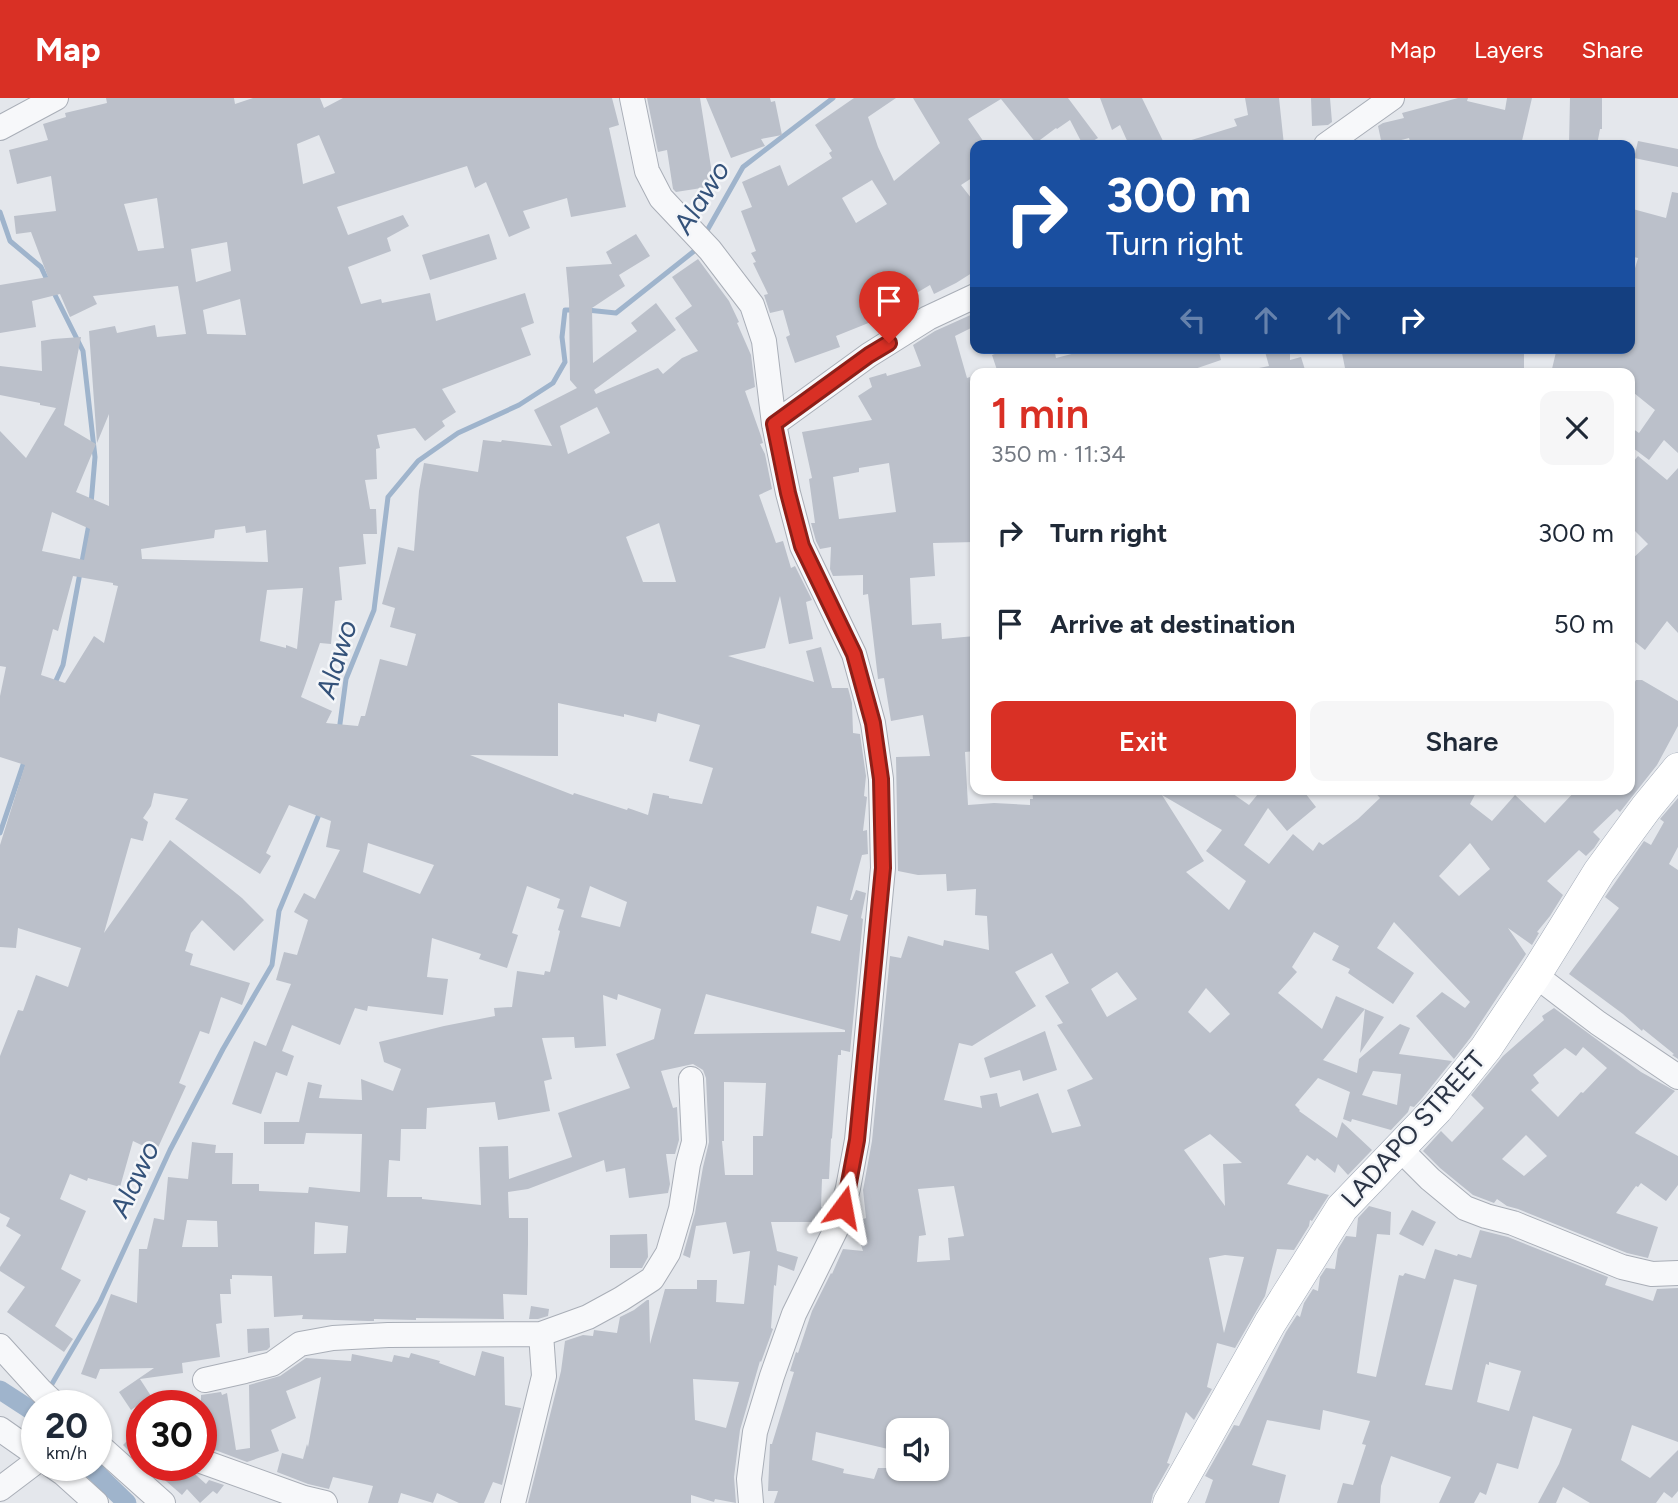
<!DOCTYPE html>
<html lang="en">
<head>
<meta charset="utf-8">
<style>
	:root { --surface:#fff; --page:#f6f6f7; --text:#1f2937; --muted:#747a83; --accent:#d93025 }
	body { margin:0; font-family:Figtree,sans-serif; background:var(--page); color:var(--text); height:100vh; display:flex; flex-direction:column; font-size:26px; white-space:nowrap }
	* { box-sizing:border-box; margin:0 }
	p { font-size:23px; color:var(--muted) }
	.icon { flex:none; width:38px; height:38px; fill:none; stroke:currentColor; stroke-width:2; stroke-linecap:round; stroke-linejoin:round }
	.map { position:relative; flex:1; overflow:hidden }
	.panel { position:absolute; left:970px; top:270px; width:665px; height:427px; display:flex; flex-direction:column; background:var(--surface); border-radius:14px; box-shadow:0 2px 5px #0004 }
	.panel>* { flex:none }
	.banner { position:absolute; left:970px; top:42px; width:665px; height:214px; border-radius:14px; box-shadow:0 2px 5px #0004; background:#1a4fa0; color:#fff; overflow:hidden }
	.fabs { position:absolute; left:886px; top:1320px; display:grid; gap:14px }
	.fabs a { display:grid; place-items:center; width:63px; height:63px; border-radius:14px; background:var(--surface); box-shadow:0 2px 5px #0004; font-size:35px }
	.speed { position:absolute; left:21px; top:1292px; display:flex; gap:14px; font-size:35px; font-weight:700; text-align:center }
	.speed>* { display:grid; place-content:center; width:91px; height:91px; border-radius:50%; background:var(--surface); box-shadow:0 2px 5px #0004; line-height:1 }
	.speed small { font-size:18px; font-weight:400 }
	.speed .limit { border:10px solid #d22; background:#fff; color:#111 }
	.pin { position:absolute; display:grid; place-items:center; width:60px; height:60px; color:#fff; margin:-72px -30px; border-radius:50% 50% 50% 0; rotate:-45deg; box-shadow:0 0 7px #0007 }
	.pin .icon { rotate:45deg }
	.me { position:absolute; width:77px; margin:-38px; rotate:13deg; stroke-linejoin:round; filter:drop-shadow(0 0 5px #0008) }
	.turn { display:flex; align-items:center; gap:24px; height:147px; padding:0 21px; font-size:32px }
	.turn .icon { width:91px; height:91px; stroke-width:2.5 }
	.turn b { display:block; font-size:49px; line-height:60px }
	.lanes { display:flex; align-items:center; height:66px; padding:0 21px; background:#0003; justify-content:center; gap:35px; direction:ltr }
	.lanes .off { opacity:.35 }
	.round { display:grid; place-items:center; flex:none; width:74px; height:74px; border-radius:14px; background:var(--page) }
	.summary { display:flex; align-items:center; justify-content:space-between; height:119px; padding:0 21px }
	h1 { font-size:42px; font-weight:600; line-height:52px; color:var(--accent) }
	.button { display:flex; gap:14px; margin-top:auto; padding:14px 21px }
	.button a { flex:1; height:80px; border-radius:14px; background:var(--accent); color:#fff; font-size:28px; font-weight:600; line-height:80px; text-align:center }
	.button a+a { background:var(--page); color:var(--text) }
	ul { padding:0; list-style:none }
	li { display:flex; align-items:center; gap:21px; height:91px; padding:0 21px }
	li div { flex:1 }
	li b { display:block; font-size:26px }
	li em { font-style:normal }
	header { display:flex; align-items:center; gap:42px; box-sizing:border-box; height:98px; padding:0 35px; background:var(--accent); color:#fff }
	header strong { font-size:33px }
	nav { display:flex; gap:38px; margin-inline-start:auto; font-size:24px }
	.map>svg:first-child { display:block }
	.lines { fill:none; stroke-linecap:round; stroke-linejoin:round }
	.stream { stroke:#9fb4cc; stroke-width:5 }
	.canal { stroke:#9fb4cc; stroke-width:19 }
	.building { fill:#bbc0ca; fill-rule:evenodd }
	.minor-casing { stroke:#a9aeb7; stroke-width:26 }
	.major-casing { stroke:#a3abb8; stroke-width:33 }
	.minor { stroke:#f7f8fa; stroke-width:24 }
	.major { stroke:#fff; stroke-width:32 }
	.route-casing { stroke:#8d1f18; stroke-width:18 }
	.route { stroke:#d93025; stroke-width:12 }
	.labels { text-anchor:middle; stroke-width:5; stroke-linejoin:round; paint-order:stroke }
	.street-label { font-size:26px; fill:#2b3445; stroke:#f4f6f9 }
	.water-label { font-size:28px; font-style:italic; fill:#34527a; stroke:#f4f6f9 }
</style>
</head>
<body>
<header>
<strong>Map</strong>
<nav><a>Map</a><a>Layers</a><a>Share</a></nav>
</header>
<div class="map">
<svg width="1678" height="1405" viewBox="0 0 1678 1405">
	<rect width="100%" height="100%" fill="#e4e7ec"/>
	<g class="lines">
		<path class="stream" d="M0,114L10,143L41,169L48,184
			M704,138L743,69L833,0
			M53,193L83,253L95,359L91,406
			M587,212L616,215L698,150
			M54,587L63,567L89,426
			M339,633L346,581L374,512L388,399L418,363L458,335L519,307L553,285L565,264L562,239L565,212H574
			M0,735L25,661
			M49,1291L100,1204L170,1052L223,951L272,867L279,813L320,714
			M35,1314L37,1311"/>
		<path class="canal" d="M0,1292L37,1316
			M88,1367L127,1405"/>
	</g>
	<path class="building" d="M106,0H234L235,6L253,0H320L324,10L343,0H612L619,27L609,30L626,109L571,119L567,100L523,113L530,130L509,139L486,84L475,90L467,68L337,109L348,137L403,117L409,128L387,140L391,153L348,169L361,206L381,201L382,205L430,195L436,223L525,195L534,225L521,230L531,257L442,291L456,314L442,323L445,328L425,343L415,330L377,337L380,350L376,351L377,381L365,382L370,411H376L377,436H363L366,466L339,469L342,502L335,503L331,546L320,545L301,599L332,613L326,625L358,628L361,618H365L380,561L407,568L416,536L390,529L395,510L382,506L398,449L414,453L419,393L424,365L478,374L483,342L501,344L502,342L552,348L534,312L577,290L570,282L569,202L566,169L612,166L606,154L636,136L650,158L619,177L625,188L592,210L593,265L637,233L631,225L656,205L676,232L594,292L596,296L658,270L663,276L682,260L698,253L675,220L692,208L672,179L698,161L729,203L739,224L737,225L751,257L755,289L745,293L761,338L763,345L760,346L765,356L772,391L759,397L776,445L783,443L791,470L795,468L812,502L806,504L813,541L789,546L780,498L765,550L728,558L814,584L806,553L821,549L832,590H848L852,605L853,635L860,636L866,678L864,698L867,699L863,733L867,732L868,756L862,757L850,802H852L856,792L866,795L861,820L863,821L850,954L841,952V957H838L832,1040L831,1041L829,1081H822L821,1109L827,1110L823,1124H771L777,1153L798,1159L794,1173L778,1167L776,1188L774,1187L771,1230L773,1231L761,1264L760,1263L740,1332L734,1379L736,1405L715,1401L714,1404L691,1397V1405H528L561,1273L565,1243L583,1237L593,1238L594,1232L617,1235L620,1219L634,1212L647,1202H649L650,1246L665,1191H697V1182H717L716,1204L744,1206L750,1153L733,1156L726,1124L696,1128L690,1160L683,1157L695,1115L703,1069L709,1044L706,980L703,972L693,966L661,973L673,1010L677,1009L679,1042L675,1056H666L670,1086L668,1095L629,1100L625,1070L606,1074L604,1062L528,1091L508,1094L509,1120H528V1146L527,1197L503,1196L504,1221L416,1220V1222L374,1221V1223H368L302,1221L303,1217L274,1219L272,1178L232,1177V1181H230L231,1196H220L222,1225L216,1226L220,1259L182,1265L183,1275L140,1281L151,1298L131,1312L119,1294L154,1270L100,1271L96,1281L81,1276L111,1196L137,1205L139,1151H147L154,1120L164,1122L168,1079L188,1081L192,1044L216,1047L215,1055H233L232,1086H259V1093L308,1095L309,1089L360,1094L362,1036L306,1035L304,1046H264V1024H299L308,984L322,987L319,1000L362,1002L361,981L393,993L401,971L384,964L379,944L444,928L495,918L494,910L512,909L517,873L544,877L545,873L550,874L560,833L558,832L564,812L557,810L560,801L527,788L512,835L518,837L507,870L479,861L481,856L432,840L427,879L448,881L443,917L368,908L367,913L355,910L340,947L292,927L282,953L294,958L287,978L276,974L261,1016L232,1006L254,943L266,948L291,886L276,882L284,854L297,857L308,822L294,814L304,795L315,801L340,752L326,749L331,723L289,707L266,755L271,758L260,776L175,721L188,701L154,695L151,708L143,720L148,724L143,743L131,740L104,835L170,742L242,800L264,822L234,853L202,822L191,835L185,853L193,856L190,867L250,885L242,907L221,899L209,936L200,933L179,985L186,988L156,1054L133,1043L120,1089L88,1080L87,1083L70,1076L60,1101L86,1113L61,1171L81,1182L55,1228L73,1241L64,1254L7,1214L25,1189L0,1173V1169L21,1137L6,1128L10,1120L0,1115V958L18,912L23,913L36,877L68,889L81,850L18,830L16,850L0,849V747L25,667L0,659V598L6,569L0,568V333L26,360L56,310L40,307V305L0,297V268L42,273L41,243L53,241L81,239L64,327L96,346L76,394L109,408V316L97,345L89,233L115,228L117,235L155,227L157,239L186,236L178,188L93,198L97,206L70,219L60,196L32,203L36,229L0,235V187L48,179L31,134L16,136L14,118L56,113L51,78L17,86L9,52L48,42L43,26L66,19L65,15L107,5ZM319,37L335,75L303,86L297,46ZM157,100L164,150L138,153L124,106ZM227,144L231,173L196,184L191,151ZM240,201L246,237L207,236L203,212ZM597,309L610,335L568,356L560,328ZM52,414L90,431L84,462L42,453ZM659,425L676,484H643L626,439ZM245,428L246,435L266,432L268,464L142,461L141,451L214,440L215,432ZM73,478L113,485V487L118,488L104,545L94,538L65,585L41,577L53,531L58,533ZM303,490L297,551L286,547V550L260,543L267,492ZM558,605L624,619V616L656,624L658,615L700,627L689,663L713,670L702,706L669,700V698L653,695L648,717L628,710L627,712L574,695L573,697L470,657L558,658ZM368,745L434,767L420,796L363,774ZM590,788L627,804L620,829L581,819ZM817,808L848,817L840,843L811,835ZM618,896L661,911L654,941L616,956L630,990L558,1015L572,1059L509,1081L508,1048L479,1049L481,1107L422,1101V1099H387L389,1062L400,1063L401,1031H426L427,1010L495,1004L498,1022L550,1013L544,983L552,981L542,940L574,939L575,950L606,948L603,897L617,902ZM706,896L845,932V934L694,936ZM724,984L766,985L763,1038H753V1077H725L722,1043H724ZM187,1122L217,1123L218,1149H182ZM315,1124L348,1128L346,1155L314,1156ZM693,1281L739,1284L726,1330L695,1322Z
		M647,0H700L714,88L676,94L673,91L667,52L658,54Z
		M706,0H770L771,4L775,3L782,37L761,41L765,48L731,60Z
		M854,0H896L868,19L878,49L894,83L940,45L913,0H1068L1098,40L1086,47H1083L1070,22L1057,31L1056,30L1036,45L1001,1L968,21L986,47H975V78L961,87L975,105V173L956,185L934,196L930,187L908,200L901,189L876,207L881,220L836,238L840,249L795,265L786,239L790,237L783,212L770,215L764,197L768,196L753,165L756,164L751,155L756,153L741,113L752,109L742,84L780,67L788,88L832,60L829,55L832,53L815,27ZM872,82L887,106L856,125L842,100Z
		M1100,0H1142L1163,43L1155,47H1129L1120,27L1112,32Z
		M1245,0H1279L1284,47H1185V44L1237,28L1234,21L1248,17Z
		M1311,0H1330L1332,24L1328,27L1312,28Z
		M1458,0H1468L1467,3L1505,12L1507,0H1532L1521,47H1411L1409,40L1382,47L1378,28L1383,25L1404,20L1402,15Z
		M1570,0H1602V31H1600L1597,47H1569Z
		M1638,43L1678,51V69L1634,60Z
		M1672,94L1678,95V355L1664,342L1649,362L1629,347V328L1639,335L1655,312L1629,291V275H1551L1557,250H1629V191L1638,160L1629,158V110L1666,120Z
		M489,136L497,161L430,182L422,157Z
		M975,215V228L955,238L967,280L970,279L975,294V300L972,301L975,325V444L933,445L935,478L910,480L912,527L941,525L942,541L975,538V606H971L975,629V653L965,654L968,707L994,705L1030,707V701H1033L1032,691H1226L1249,707L1262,691H1302L1316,709L1287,733L1268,710L1244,747L1269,766L1293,736L1313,753L1319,744L1323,747L1358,721L1380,700L1372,691H1478L1470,706L1492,723L1515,697L1545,725L1577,691H1629V594L1636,582H1642L1678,603V628L1657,667L1620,714L1617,711L1593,734L1600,741L1594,750L1586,758L1579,752L1547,783L1563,797L1550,818L1537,834L1539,835L1532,847L1508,830L1526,856L1471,939L1454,961L1416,918L1442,894L1465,910L1470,904L1394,824L1377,850L1414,875L1393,906L1348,875L1350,871L1332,862L1339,848L1314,834L1292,869L1297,874L1278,895L1322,931L1336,898L1365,911L1323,962L1357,975L1359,961L1400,926L1410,930L1399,956L1452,963L1423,999L1414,1009L1410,1008L1408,1014L1391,1032L1352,1021L1351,1024L1343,1021L1350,994L1318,980L1295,1007L1300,1012L1299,1013L1337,1040L1342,1024L1372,1052L1348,1077L1338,1066L1335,1075L1317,1060L1315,1063L1307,1057L1287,1086L1329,1097L1312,1123L1310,1122L1309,1128L1294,1152L1277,1151L1265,1198L1235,1250L1217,1245L1207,1289L1212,1291L1194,1322L1186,1314L1167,1365L1170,1366L1153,1396L1151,1405H774L778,1393H768L770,1346H772L794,1274L790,1273L796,1254L798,1255L812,1213L831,1175L832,1176L843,1151L863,1153L854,1125L866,1120L863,1092L872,1043L890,858L901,860L908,838L943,848L944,842L989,852L987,818L975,817L976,791L947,793L946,776L918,777L898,773L896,659L930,658L923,617L891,623L884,580L878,581L868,496L863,497V477L833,478L830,471L831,449L820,451L816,443L811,425H815L809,381L812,380L802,334L872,322L858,298L872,289L869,280L886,275L887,278L921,268L913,247L935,233ZM889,365L896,414L839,421L833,379L859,374V370ZM1162,697L1222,732L1206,753L1246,783L1229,812L1186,774L1204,763ZM1470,745L1490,771L1459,798L1439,778ZM1052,855L1069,885L1045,898L1063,925L1057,927L1093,981L1067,992L1081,1028L1052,1035L1038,995L1000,1009L997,995L980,998L982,1010L944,1002L959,945L972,948L1036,908L1015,874ZM1117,874L1137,901L1107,919L1091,891ZM1206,890L1230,916L1210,935L1188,914ZM1373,973L1401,976L1397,1007L1362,997ZM1210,1036L1242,1065L1223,1066L1225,1108L1184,1052ZM954,1088L964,1138L948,1140L950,1162L917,1164L919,1138L926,1137L918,1091ZM1225,1157L1244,1159L1224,1235L1209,1160ZM892,1329H936V1370H878L874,1381L843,1375L844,1371L812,1362L816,1334L888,1351Z
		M1011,250H1054L1056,260L1095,250H1218L1221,262L1183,275H998L992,257Z
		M1264,250H1290V262L1301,259L1306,275H1259V270L1269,268Z
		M1341,250H1524V275H1346Z
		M1638,358L1667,382L1678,370V535L1667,523L1645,552L1629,539V464L1648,446L1629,427V369Z
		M1678,700V749L1669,766L1678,772V961L1672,957L1674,956L1643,931L1642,933L1623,916L1569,876L1619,810L1605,799L1644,743L1651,747L1664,724L1660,721Z
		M1554,910L1641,974L1675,993L1635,1035L1678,1058V1087L1666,1103L1641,1085L1638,1089L1636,1088L1616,1115L1658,1129L1648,1160L1627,1155L1518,1111L1507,1108L1497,1101L1494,1105L1473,1097L1440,1070L1423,1053L1441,1033L1452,1044L1484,1010L1471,997L1503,958L1544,922L1542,918ZM1583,949L1607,970L1583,995L1581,994L1558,1019L1531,992L1539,985L1533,977L1565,950L1576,958ZM1526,1037L1547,1058L1524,1078L1502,1061Z
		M1365,911L1384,919L1360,955Z
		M1045,933L1057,972L1023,983L1020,972L990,980L984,960Z
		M1369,1108L1391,1114L1390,1137L1377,1136L1357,1275L1376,1279L1399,1177L1403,1178L1405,1175L1425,1181L1435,1151L1457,1158L1458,1156L1471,1160L1480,1132L1508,1139L1608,1179L1605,1187L1653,1203L1657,1191L1678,1190V1344L1632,1327L1621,1362L1650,1380L1678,1352V1393L1672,1400L1664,1394L1656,1405H1590L1563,1389L1556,1405H1538L1559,1366L1572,1331L1533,1318L1518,1371L1497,1365L1486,1397L1480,1394L1474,1405H1439L1451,1379L1391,1358L1381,1388L1380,1405H1337L1343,1385L1353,1387L1366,1347L1362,1346L1370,1323L1323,1312L1320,1332L1267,1322L1252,1367L1286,1377L1279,1405H1205L1213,1382L1205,1378L1234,1327L1239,1328L1286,1234L1297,1217L1300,1219L1304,1205L1313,1191L1318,1193L1320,1179L1326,1170L1335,1171L1338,1151L1346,1138L1356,1139L1358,1120ZM1454,1181L1477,1187L1452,1292L1425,1287ZM1489,1264L1521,1273L1509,1313L1477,1304L1486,1266L1489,1267Z
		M1412,1112L1436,1124L1423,1148L1399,1136Z
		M647,1136L648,1159L642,1170H610V1137Z
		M531,1208L549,1211L548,1218L538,1221H529Z
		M269,1230L270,1249L267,1252L248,1255L247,1231Z
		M482,1253L504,1259L505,1307L521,1310L502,1387L493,1384L484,1405H459L437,1395L433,1405L401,1395L398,1405H368L373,1388L333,1379L329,1391L308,1386L277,1374L282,1355L303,1361L307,1346L308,1349L321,1279L286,1293L296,1320L271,1332L279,1353L247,1364L215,1352L201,1327V1297L221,1294L222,1297L227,1295L236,1352L250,1350L249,1287L280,1278L306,1260L351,1263L352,1256L392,1264L394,1257L409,1260L411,1255L440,1263L439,1265L475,1278Z
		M142,1328V1366L123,1347Z
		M169,1367H177L185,1374L188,1370L206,1386L209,1382L224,1387L217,1396L213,1393L200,1405L187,1391L182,1397L159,1377Z"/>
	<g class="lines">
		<defs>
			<path id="minor" d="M632,0L647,73L661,100L710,152L752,207L764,243L774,326L788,395L802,448L854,556L873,625L881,681L883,770L857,1042L848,1090L838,1127L794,1216L772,1278L755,1334L749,1381L751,1405
				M0,30L56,0
				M1326,47L1392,0
				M774,326L869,257L928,220L975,198
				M1535,877L1598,925L1678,979
				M1399,1050L1430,1081L1465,1110L1486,1118L1513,1125L1622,1169L1652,1176L1678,1175
				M0,1248L41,1293L56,1307
				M205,1282L245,1273L272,1266L300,1246L333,1240L388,1237L541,1236L588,1219L621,1201L652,1181L668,1155L681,1111L688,1066L694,1044L691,981
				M0,1331L37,1357
				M96,1345L163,1405
				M201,1363L304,1400L325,1405
				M51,1367L64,1376L96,1405
				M0,1391L37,1363
				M513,1405L544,1278L541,1236"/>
			<path id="major" d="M1169,1405L1270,1225L1342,1110L1437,1011L1486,950L1535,877L1599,774L1646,710L1678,671"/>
		</defs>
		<use href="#minor" class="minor-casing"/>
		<use href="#major" class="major-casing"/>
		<use href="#minor" class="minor"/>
		<use href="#major" class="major"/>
	</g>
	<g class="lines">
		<defs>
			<path id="route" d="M843,1109L848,1090L857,1042L883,770L881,681L873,625L854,556L802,448L788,395L774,326L869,257L889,245"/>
		</defs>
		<use href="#route" class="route-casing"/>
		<use href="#route" class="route"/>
	</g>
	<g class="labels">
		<g class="street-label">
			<text transform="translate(1413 1031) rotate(-48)" y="9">LADAPO STREET</text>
		</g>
		<g class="water-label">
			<text transform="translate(701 99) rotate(-58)" y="10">Alawo</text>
			<text transform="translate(336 561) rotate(-73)" y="10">Alawo</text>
			<text transform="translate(134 1081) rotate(-65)" y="10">Alawo</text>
		</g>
	</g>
</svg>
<div class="fabs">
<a><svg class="icon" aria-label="sound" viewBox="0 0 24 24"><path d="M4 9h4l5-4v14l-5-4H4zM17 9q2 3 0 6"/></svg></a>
</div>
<div class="speed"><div>20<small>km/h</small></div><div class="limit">30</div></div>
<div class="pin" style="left:889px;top:245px;background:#d93025"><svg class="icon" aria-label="arrive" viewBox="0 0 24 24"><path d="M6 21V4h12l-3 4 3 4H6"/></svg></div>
<svg class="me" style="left:843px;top:1109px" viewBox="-20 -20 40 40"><path d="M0-17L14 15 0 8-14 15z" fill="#d93025" stroke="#fff" stroke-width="4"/></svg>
<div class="banner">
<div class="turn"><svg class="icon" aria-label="right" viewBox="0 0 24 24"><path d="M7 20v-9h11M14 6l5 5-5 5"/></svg><div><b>300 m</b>Turn right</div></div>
<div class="lanes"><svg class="icon off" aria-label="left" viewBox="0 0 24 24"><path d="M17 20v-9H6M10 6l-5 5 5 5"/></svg><svg class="icon off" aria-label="ahead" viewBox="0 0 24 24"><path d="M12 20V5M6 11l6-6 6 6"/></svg><svg class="icon off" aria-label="ahead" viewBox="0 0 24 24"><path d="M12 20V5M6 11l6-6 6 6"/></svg><svg class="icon" aria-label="right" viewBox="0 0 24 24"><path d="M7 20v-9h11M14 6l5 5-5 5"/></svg></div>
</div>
<section class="panel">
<div class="summary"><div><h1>1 min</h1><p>350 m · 11:34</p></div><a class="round"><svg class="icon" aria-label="close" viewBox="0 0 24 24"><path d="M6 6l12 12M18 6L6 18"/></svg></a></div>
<ul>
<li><svg class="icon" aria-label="right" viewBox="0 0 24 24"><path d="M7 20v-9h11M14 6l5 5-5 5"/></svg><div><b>Turn right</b></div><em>300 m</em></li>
<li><svg class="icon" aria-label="arrive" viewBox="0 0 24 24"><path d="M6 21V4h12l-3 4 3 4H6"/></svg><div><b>Arrive at destination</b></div><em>50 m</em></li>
</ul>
<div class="button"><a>Exit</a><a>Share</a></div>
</section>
</div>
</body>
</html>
